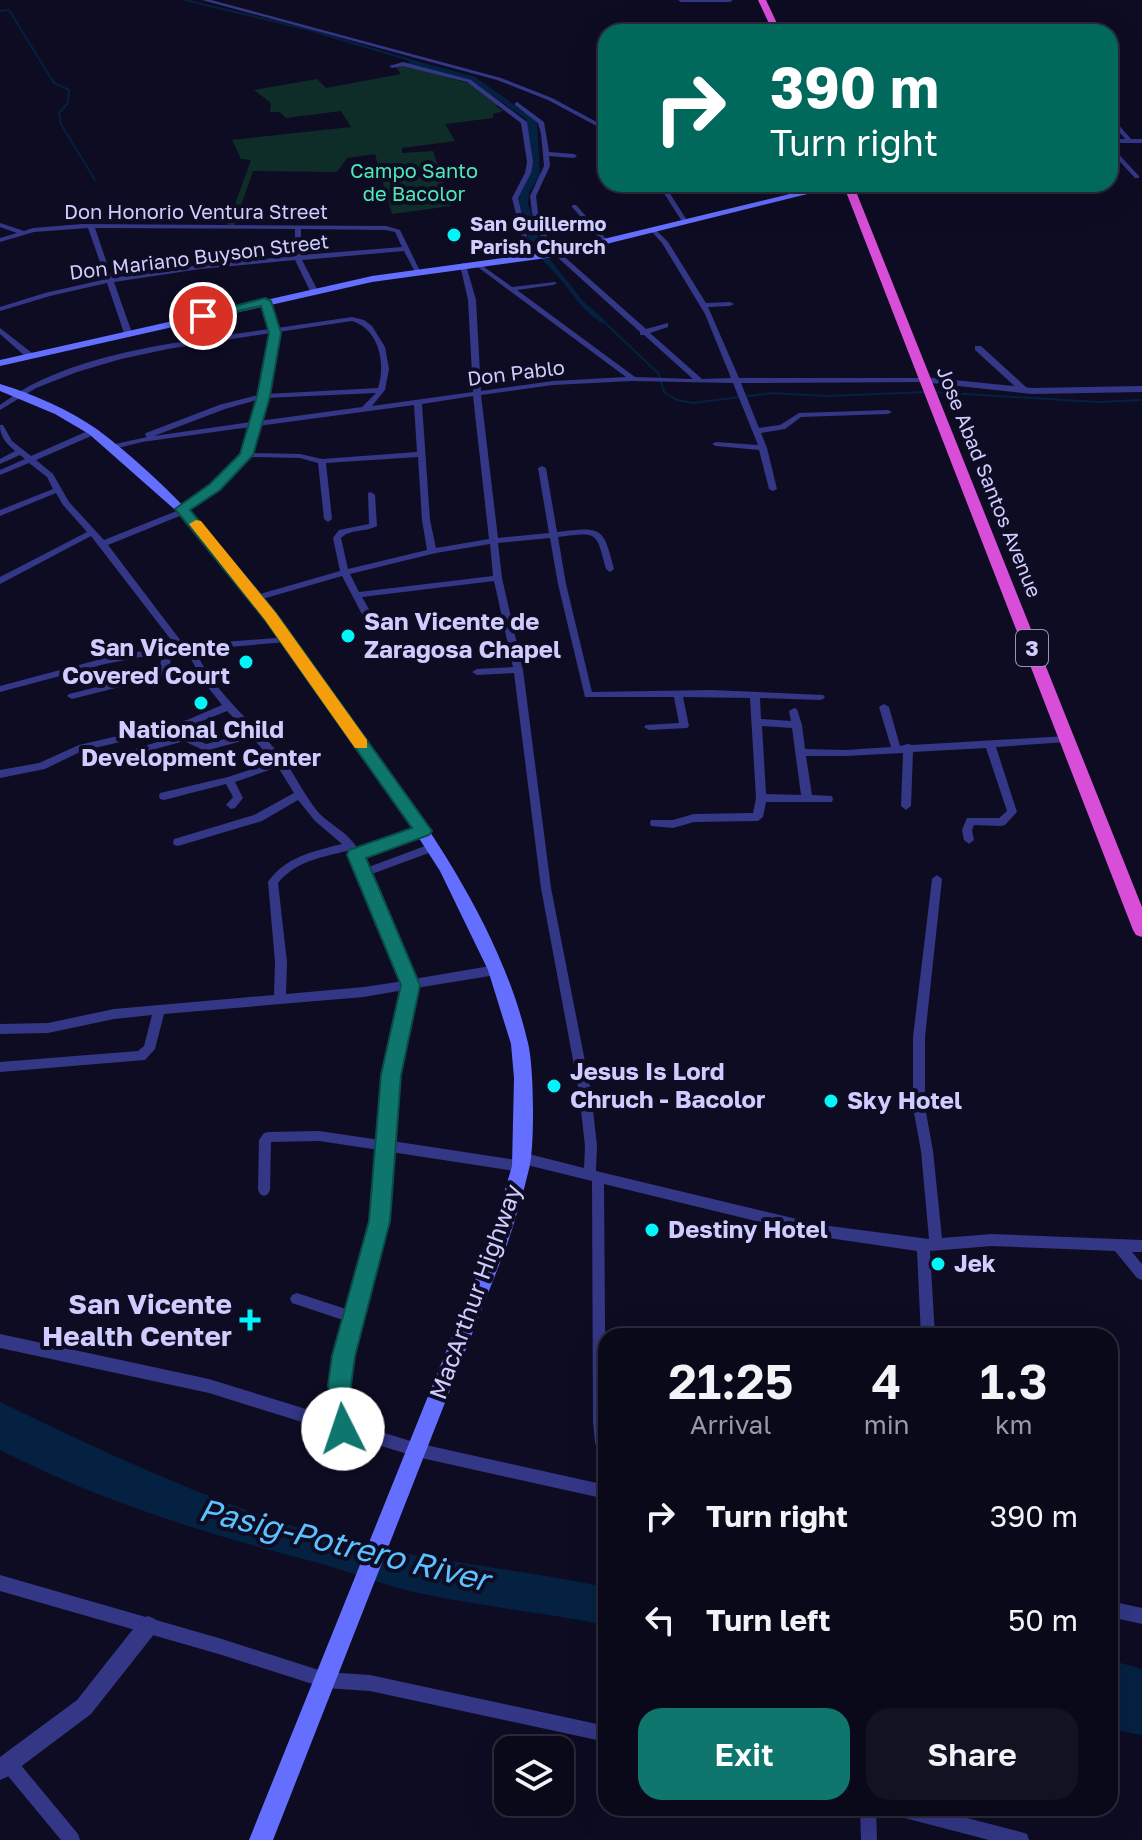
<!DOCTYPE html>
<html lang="en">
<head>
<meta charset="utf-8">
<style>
	:root { --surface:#0a091a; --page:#131223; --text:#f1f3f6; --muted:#999aa2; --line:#2a2a39; --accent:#0f766e }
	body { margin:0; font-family:"Golos Text",sans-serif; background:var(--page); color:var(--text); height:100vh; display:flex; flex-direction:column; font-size:30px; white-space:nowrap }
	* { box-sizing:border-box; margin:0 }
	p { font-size:26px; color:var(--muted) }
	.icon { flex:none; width:44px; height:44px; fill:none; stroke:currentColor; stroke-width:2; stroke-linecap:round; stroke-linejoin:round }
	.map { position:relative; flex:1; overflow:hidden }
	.sheet { position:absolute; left:598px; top:1328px; width:520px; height:488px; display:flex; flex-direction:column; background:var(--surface); border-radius:24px; box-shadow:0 8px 32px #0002,0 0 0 2px var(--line) }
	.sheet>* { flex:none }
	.guide { position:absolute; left:598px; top:24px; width:520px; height:168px; border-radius:24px; box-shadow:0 8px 32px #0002,0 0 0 2px var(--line); background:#00695c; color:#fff; overflow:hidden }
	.fabs { position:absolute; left:494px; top:1736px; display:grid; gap:16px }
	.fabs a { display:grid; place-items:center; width:80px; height:80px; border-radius:16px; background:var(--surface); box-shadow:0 8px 32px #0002,0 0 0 2px var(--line); font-size:40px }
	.pin { position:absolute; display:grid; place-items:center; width:68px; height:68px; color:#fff; margin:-34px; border:4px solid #fff; border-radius:50%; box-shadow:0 2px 8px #0007 }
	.me { position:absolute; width:88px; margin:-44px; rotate:356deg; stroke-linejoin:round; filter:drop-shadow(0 0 6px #0008) }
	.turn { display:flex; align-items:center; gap:28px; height:168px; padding:0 40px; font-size:36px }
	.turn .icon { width:104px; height:104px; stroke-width:2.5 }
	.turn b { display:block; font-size:56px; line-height:68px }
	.eta { display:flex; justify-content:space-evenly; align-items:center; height:136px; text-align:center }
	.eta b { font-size:48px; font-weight:600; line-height:56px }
	.button { display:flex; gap:16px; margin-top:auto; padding:16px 40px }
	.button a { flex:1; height:92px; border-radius:24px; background:var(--accent); color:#fff; font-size:32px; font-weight:600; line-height:92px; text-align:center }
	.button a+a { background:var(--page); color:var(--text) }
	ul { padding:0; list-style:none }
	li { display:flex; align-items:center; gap:24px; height:104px; padding:0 40px }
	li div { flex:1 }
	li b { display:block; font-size:30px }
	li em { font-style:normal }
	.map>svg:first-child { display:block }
	.green { fill:#0e2d29 }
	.water { fill:#052142 }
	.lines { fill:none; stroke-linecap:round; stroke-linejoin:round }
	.stream { stroke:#052142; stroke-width:2 }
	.minor { fill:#333786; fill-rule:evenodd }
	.tertiary { fill:#333786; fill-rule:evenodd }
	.secondary { fill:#646fff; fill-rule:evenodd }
	.trunk { fill:#d84ed8; fill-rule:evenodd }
	.route { fill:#0f766e; stroke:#0a4d48; stroke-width:2 }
	.slow { fill:#f59e0b }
	.poi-dot { fill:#00f6f8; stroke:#0e0c23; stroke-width:3 }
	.labels { text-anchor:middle; stroke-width:8; stroke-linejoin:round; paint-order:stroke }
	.far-park-label { font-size:20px; fill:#50e9b5; stroke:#0e0c23 }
	.far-street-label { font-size:20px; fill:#cfcdff; stroke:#0e0c23 }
	.far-poi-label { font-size:20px; font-weight:bold; fill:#cfcdff; stroke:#0e0c23; text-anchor:start }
	.shield { fill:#0e0c23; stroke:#9593bd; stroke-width:2 }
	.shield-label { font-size:22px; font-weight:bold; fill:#cfcdff }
	.poi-label { font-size:24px; font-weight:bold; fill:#cfcdff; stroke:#0e0c23; text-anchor:start }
	.street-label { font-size:24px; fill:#cfcdff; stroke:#0e0c23 }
	.near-poi-label { font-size:28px; font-weight:bold; fill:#cfcdff; stroke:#0e0c23; text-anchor:end }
	.near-water-label { font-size:32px; font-style:italic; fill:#5bc2ff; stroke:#0e0c23 }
</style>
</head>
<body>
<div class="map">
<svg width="1142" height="1840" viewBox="0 0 1142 1840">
	<rect width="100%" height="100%" fill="#0e0c23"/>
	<path class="green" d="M404,65L468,83L499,104L496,106L503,111L493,114V118L445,124L455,141L402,148V153L433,151L451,206L392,214L375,154L347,158L337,172L253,171L234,226H227L251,160L241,159L232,140L351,127L341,111L286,118L280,112H270L271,103L254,90L317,79L326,88L401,74L396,67Z"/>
	<path class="water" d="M413,60L475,77L537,121L540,176L529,192L528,204L540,241L544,252L583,301L607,322L601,323L584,309L557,275L531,248L517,200L530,174L531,152L526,119L473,82L407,63Z
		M0,1402C99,1450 197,1496 302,1529C400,1559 505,1566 606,1587V1625C542,1612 477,1606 414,1592C380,1584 348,1571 315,1562C206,1534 100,1501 0,1450Z
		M1110,1660L1142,1669V1735L1110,1729Z"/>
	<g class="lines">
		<path class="stream" d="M185,0L306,29L413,61
			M0,11L9,10L54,83L69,90L68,103L59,113L61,124L95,180
			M602,320L659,374L664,392L677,400L693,403L773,393L827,396L927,392
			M934,392L1097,402L1142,400"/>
		<path class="minor" d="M202,0H211L501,78L552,98L606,127V131L548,100L497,80Z
			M678,0H733L730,2H681Z
			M403,62L471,80L527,122L533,162L531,173L518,198L532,259L527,258L512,198L525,173L527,162L521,123L467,82L403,66L392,68L389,66Z
			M517,102L544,122L549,152L574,154L577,156L574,158L549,156L550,166L536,196L538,213L550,244L646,329L668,323V327L650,333L702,379L731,378L705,314L662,243L651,231V229H655L668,242L706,303L730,302L734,304L730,306L708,307L739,378H925L929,380L925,382L741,383L759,428L780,425L799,413L888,410L892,412L888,414L801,417L785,429L761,433L767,448L777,489L773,491L769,489L759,450L716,446L712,444L716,442L758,445L733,383L632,381L553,385L481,395L498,538L549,533L538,468L542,466L546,468L557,532C602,527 603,526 614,569L610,572L606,569C596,531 598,532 558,537L566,584L592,692L711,690L823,695L825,697L823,699L820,700L760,698L761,719L791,721L789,711L794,708L797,709L802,725L805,749L846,750L891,747L879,707L884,704L889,707L900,746L908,744L912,745L1067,736L1072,739L1067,742L996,747L1017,812L1005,825L1001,826L974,825L972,830L974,840L969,844L964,840L962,830L967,818H999L1007,811L986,748L913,752L911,806L906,810L901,806L903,753L846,756H806L812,795L832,796L833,799L832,802H766L763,817L758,821L694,822L673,828L651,826L650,823L651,820H673L694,814L753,813L756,798L750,698L683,697L689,726L687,728L649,730L644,727L646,725L679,723L674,697H585L558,584L550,538L498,543L502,578L523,670L551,888L591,1092L597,1146L596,1171L822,1225L929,1239L921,1151L913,1107V1037L932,879L937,875L942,879L925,1037V1107L933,1151L942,1238L992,1234L1142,1240V1252H1132L1142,1264V1280L1137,1278L1115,1251L992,1246L930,1251L935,1336H921L917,1251L822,1237L604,1184L606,1457L601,1455L595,1443L593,1421L592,1181L527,1165L525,1170L521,1172L391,1152L386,1221L361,1316L362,1318C345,1349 346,1388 349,1422L417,1443L606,1485V1499L417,1457L346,1435L343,1436L337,1433L209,1393L0,1348V1334L209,1379L335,1418L332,1385L336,1356L346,1321L292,1303L290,1299L292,1295L297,1293L349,1310L374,1221L379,1150L319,1141L271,1142L270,1190L268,1194L264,1196L260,1194L258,1190L259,1140L264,1133L268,1132L319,1131L380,1140L385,1075L404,990L364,997L164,1014L155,1049L145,1060L0,1072V1062L138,1051L144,1046L152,1015L114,1019L48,1033L0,1034V1024L48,1023L114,1009L274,995L275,962L268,882C285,857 314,851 342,844L315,821L298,800L262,821L178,846L174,845L173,842L174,839L254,815L294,793L278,767L235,782L243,798L235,808L231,809L226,805L233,797L226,784L164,800L160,799L159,796L160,793L228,777L273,762L253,738L205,751L184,741L145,752L142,756V768H134L132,755L137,748L185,734L206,744L248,733L227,711L192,725L82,751L45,769L0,778V770L39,763L79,745L187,720L222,705L203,681L186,650L171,652L170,667L163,676L72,699L67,696L69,694L157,672L160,667L162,653L105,664L0,692V686L105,658L175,645L91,536L0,584V577L87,532L63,505L56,493L0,516V510L53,489L47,477L29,463L0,475V470L25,459L20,455L0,464V459L15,451C6,443 0,437 0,425H3L12,441L31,456L90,430H96V434L36,460L53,474L69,502L104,540L179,510V507L212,485L243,454L250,427L142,442L114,449H111V445L147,437L145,435L146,433L219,405L258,395L268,356L271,333L168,349L121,359L77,372L36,388L0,410V405C10,398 20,391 31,385C102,349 192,340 270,329L261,301L265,299L269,301L277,328L352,317L364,320L372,326L385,347L389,369L385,390L372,406L473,392L468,300L460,265L463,263L466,265L476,300L481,391L553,381L626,377L475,265L474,264L477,262L512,287L555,282L557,283L553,285L517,290L635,377L693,379L644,335H640V332L544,245L532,213L530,196L544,166L541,134L538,123L515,105V103ZM352,321C379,329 386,363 378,388L266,394L276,356L278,332ZM376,393L362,407L259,421L265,398ZM473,396L489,539L436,548L430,520L422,404ZM257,400L251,422L154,436L225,409ZM414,405L417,452L322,459L300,454L252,453L258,426ZM249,457L300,458L318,463L324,519L328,522L332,519L326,463L418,457L422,520L427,550L348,569L341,538C349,529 367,532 377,526L375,495L371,492L368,493L369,524L339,530L333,538L340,571L253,596V600H259L342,576L365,620L370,623L375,620L362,597L494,581L513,667L477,669L472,672L477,675L514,673L541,888L579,1092L585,1146L584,1168L521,1152L517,1154L516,1160L392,1141L397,1075L416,988L496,975L500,973L502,970L500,967L496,965L414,979L369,875L437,850L438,847L433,843L366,868L361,857L427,834L428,831L427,828H419L358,850C351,834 330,825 318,812C305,796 296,777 284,760C254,722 215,695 195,650L286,642L291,639L289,637L184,645L108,545L187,513V509L218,489ZM490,544L493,576L359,592L350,574L436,553ZM762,726L792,728L801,795L766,794ZM347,851L404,981L364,987L286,994L287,962L278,883C296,861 322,857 347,851Z
			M1111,121H1115L1132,140V142H1128L1111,123Z
			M606,140V144L601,145L598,143Z
			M1110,145L1139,176V178H1135L1110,151Z
			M658,184H664L688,222L687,223H683Z
			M572,205H576L608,241V243H604L572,207Z
			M0,223L24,231L33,228L82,224L386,226L400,230L420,271L415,272L404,251L302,260L318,291L314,293L310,291L295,260L200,269L114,282L132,333L128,335L124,333L107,283L50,296L0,311V307L45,293L106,279L88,228L34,232L0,242V238L17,233L0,227ZM95,228L295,229V256L200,265L112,278ZM301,229L386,230L395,232L402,247L301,255Z
			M0,328L32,353V357H26L0,334Z
			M975,346H981L1027,388V392H1021L975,350Z
			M0,1575L222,1639L325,1672L370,1675L606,1726V1742L370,1691L325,1688L222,1655L0,1591Z
			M1110,1601L1142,1608V1624L1110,1617Z
			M9,1756L15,1758L78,1834L80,1840H61L3,1770L1,1764L3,1758Z
			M860,1808H876L877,1840H861Z
			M889,1808H929L1021,1832L1027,1834L1029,1840H989L897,1816L891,1814Z"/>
		<path class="tertiary" d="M1110,139H1142V143H1110Z
			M925,377L1032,388L1142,386V392L1032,394L922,382V378Z
			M148,1616L155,1619L158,1626L155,1633L91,1714L7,1777L0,1780V1757L77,1700L141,1619Z"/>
		<path class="secondary" d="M831,184H848L554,257L372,282L0,366V360L372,276L554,251Z
			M0,384C33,394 70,410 98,430C200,507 272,609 345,711C418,812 499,919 528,1043C534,1066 535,1146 529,1169C523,1195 515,1220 507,1245L273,1840H249L489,1245L512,1166L514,1078L511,1044L488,970L440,871L399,807L266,620L182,516L89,434L55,414L0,391Z"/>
		<path class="trunk" d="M758,0H766L781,32H773Z
			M843,184H853L1142,907V937L1136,935L1133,930Z"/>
	</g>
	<path class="route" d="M265,298L271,301L281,333L270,396L253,455L220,490L190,510L276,613L432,831L429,835L366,858L420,985L401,1075L390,1221L355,1356L351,1385L354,1429L351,1437L343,1441L334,1437L328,1385L332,1356L369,1221L381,1075L401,985L347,855L349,850L412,828L265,620L175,509L210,484L240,454L257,396L269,333L261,306L203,319L197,316Z"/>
	<path class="slow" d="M196,520L201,521L276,613L367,740V748H355L265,620L189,524Z"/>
	<g class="poi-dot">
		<circle cx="454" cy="235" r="8"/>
		<circle cx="348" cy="636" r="8"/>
		<circle cx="246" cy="662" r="8"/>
		<circle cx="201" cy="703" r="8"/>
		<circle cx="554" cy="1086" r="8"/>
		<circle cx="831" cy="1101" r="8"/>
		<circle cx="652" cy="1230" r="8"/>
		<circle cx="938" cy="1264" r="8"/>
		<path d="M246 1308h8v8h8v8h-8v8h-8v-8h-8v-8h8z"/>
	</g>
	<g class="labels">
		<g class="far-park-label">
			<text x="414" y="178">Campo Santo<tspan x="414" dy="23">de Bacolor</tspan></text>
		</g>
		<g class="far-street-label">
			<text x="196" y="219">Don Honorio Ventura Street</text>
			<text transform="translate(199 257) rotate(-7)" y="7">Don Mariano Buyson Street</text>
			<text transform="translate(516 373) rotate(-7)" y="7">Don Pablo</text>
			<text transform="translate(989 482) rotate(68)" y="7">Jose Abad Santos Avenue</text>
		</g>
		<g class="far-poi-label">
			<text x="470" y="231">San Guillermo<tspan x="470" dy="23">Parish Church</tspan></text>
		</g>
		<rect class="shield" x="1016" y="630" width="32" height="36" rx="6"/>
		<g class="shield-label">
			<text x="1032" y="656">3</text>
		</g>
		<g class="poi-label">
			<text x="364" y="630">San Vicente de<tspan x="364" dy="28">Zaragosa Chapel</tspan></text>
			<text x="230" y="656" text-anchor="end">San Vicente<tspan x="230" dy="28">Covered Court</tspan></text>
			<text x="201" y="738" text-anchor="middle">National Child<tspan x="201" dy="28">Development Center</tspan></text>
			<text x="570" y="1080">Jesus Is Lord<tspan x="570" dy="28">Chruch - Bacolor</tspan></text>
			<text x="847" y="1109">Sky Hotel</text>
			<text x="668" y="1238">Destiny Hotel</text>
			<text x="954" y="1272">Jek</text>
		</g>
		<g class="street-label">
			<text transform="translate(476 1292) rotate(-70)" y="8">MacArthur Highway</text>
		</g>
		<g class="near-poi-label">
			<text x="232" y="1314">San Vicente<tspan x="232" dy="32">Health Center</tspan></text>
		</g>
		<g class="near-water-label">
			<text transform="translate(344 1545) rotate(14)" y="11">Pasig-Potrero River</text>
		</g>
	</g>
</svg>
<div class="fabs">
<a><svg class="icon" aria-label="layers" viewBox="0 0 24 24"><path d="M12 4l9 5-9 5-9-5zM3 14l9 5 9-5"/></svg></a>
</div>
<div class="pin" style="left:203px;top:316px;background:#d93025"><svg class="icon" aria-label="arrive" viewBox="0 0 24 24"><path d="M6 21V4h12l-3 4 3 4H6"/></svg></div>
<svg class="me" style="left:343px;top:1429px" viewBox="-20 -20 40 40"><circle r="19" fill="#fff"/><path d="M0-13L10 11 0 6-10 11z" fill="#0f766e"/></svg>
<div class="guide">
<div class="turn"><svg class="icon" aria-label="right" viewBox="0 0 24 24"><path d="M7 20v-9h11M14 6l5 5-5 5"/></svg><div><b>390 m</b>Turn right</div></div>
</div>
<section class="sheet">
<div class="eta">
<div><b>21:25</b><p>Arrival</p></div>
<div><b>4</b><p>min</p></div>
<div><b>1.3</b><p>km</p></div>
</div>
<ul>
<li><svg class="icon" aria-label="right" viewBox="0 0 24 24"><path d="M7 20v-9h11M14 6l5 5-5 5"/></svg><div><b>Turn right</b></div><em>390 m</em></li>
<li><svg class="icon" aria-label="left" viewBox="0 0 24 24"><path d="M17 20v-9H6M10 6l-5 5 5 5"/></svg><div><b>Turn left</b></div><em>50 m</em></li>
</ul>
<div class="button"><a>Exit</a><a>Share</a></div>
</section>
</div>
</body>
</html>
